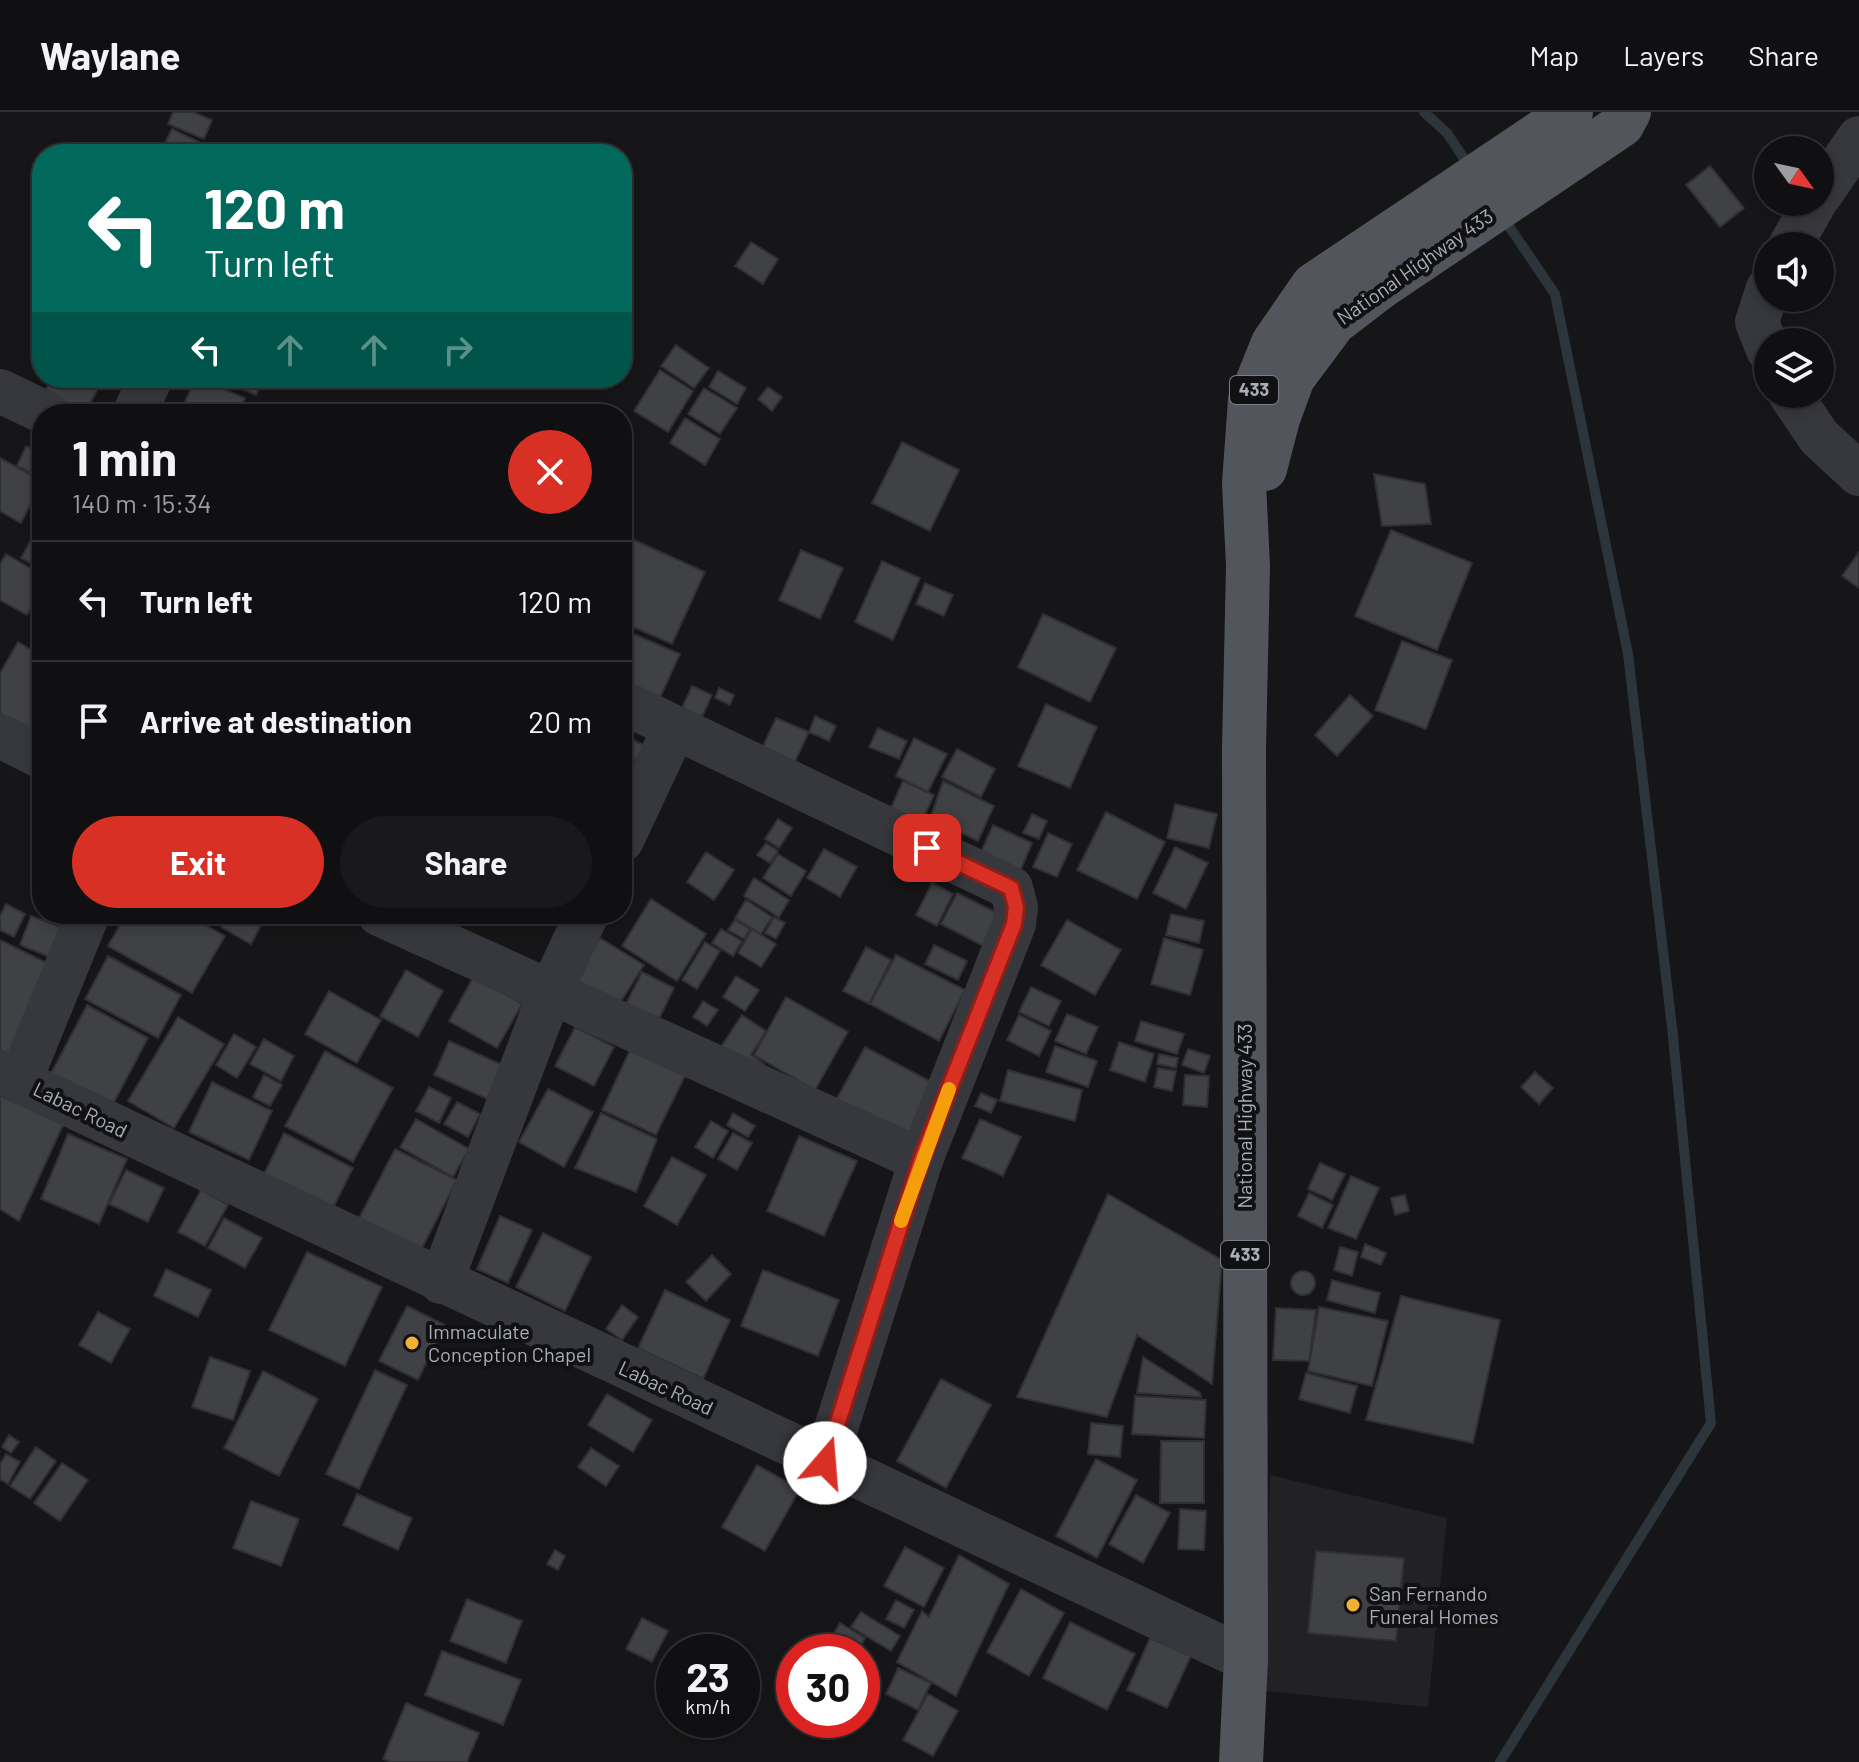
<!DOCTYPE html>
<html lang="en">
<head>
<meta charset="utf-8">
<style>
	:root { --surface:#101012; --page:#19191b; --text:#f1f3f6; --muted:#9c9d9f; --line:#303032; --accent:#d93025 }
	body { margin:0; font-family:Barlow,sans-serif; background:var(--page); color:var(--text); height:100vh; display:flex; flex-direction:column; font-size:30px; white-space:nowrap }
	* { box-sizing:border-box; margin:0 }
	p { font-size:26px; color:var(--muted) }
	.icon { flex:none; width:44px; height:44px; fill:none; stroke:currentColor; stroke-width:2; stroke-linecap:round; stroke-linejoin:round }
	.map { position:relative; flex:1; overflow:hidden }
	.panel { position:absolute; left:32px; top:292px; width:600px; height:520px; display:flex; flex-direction:column; background:var(--surface); border-radius:32px; box-shadow:0 4px 12px #0003,0 0 0 2px var(--line) }
	.panel>* { flex:none }
	.top-card { position:absolute; left:32px; top:32px; width:600px; height:244px; border-radius:32px; box-shadow:0 4px 12px #0003,0 0 0 2px var(--line); background:#00695c; color:#fff; overflow:hidden }
	.needle { width:52px; rotate:123deg }
	.buttons { position:absolute; left:1754px; top:24px; display:grid; gap:16px }
	.buttons a { display:grid; place-items:center; width:80px; height:80px; border-radius:50%; background:var(--surface); box-shadow:0 4px 12px #0003,0 0 0 2px var(--line); font-size:40px }
	.speed { position:absolute; left:656px; top:1522px; display:flex; gap:16px; font-size:40px; font-weight:700; text-align:center }
	.speed>* { display:grid; place-content:center; width:104px; height:104px; border-radius:50%; background:var(--surface); box-shadow:0 4px 12px #0003,0 0 0 2px var(--line); line-height:1 }
	.speed small { font-size:20px; font-weight:400 }
	.speed .limit { border:12px solid #d22; background:#fff; color:#111 }
	.pin { position:absolute; display:grid; place-items:center; width:68px; height:68px; color:#fff; margin:-34px; border-radius:16px; box-shadow:0 4px 12px #0006 }
	.me { position:absolute; width:88px; margin:-44px; rotate:18deg; stroke-linejoin:round; filter:drop-shadow(0 0 6px #0008) }
	.turn { display:flex; align-items:center; gap:28px; height:168px; padding:0 40px; font-size:36px }
	.turn .icon { width:104px; height:104px; stroke-width:2.5 }
	.turn b { display:block; font-size:56px; line-height:68px }
	.lanes { display:flex; align-items:center; height:76px; padding:0 40px; background:#0003; justify-content:center; gap:40px; direction:ltr }
	.lanes .off { opacity:.35 }
	.round { display:grid; place-items:center; flex:none; width:84px; height:84px; border-radius:42px; background:var(--page) }
	.headline { display:flex; align-items:center; justify-content:space-between; height:136px; padding:0 40px }
	h1 { font-size:48px; font-weight:700; line-height:60px }
	.primary-button { display:flex; gap:16px; margin-top:auto; padding:16px 40px }
	.primary-button a { flex:1; height:92px; border-radius:48px; background:var(--accent); color:#fff; font-size:32px; font-weight:700; line-height:92px; text-align:center }
	.primary-button a+a { background:var(--page); color:var(--text) }
	ul { padding:0; list-style:none }
	li { display:flex; align-items:center; gap:24px; height:120px; padding:0 40px; border-top:2px solid var(--line) }
	li div { flex:1 }
	li b { display:block; font-size:30px }
	li em { font-style:normal }
	header { display:flex; align-items:center; gap:48px; box-sizing:border-box; height:112px; padding:0 40px; background:var(--surface); border-bottom:2px solid var(--line) }
	header strong { font-size:38px }
	nav { display:flex; gap:44px; margin-inline-start:auto; font-size:28px }
	.map>svg:first-child { display:block }
	.built { fill:#222225 }
	.lines { fill:none; stroke-linecap:round; stroke-linejoin:round }
	.stream { stroke:#2c353c; stroke-width:10 }
	.building { fill:#404145; stroke:#303034; stroke-width:2 }
	.minor { stroke:#37383d; stroke-width:44 }
	.major { stroke:#53555c; stroke-width:44 }
	.route-casing { stroke:#8d1f18; stroke-width:20 }
	.route { stroke:#d93025; stroke-width:14 }
	.slow { stroke:#f59e0b; stroke-width:14 }
	.poi-dot { fill:#f2b134; stroke:#111113; stroke-width:3 }
	.labels { text-anchor:middle; stroke-width:8; stroke-linejoin:round; paint-order:stroke }
	.shield { fill:#111113; stroke:#7b7e86; stroke-width:2 }
	.shield-label { font-size:18px; font-weight:bold; fill:#a8adb8 }
	.street-label { font-size:20px; fill:#a8adb8; stroke:#111113 }
	.poi-label { font-size:20px; fill:#a8adb8; stroke:#111113; text-anchor:start }
</style>
</head>
<body>
<header>
<strong>Waylane</strong>
<nav><a>Map</a><a>Layers</a><a>Share</a></nav>
</header>
<div class="map">
<svg width="1859" height="1650" viewBox="0 0 1859 1650">
	<rect width="100%" height="100%" fill="#161618"/>
	<path class="built" d="M1270,1363L1447,1406L1428,1595L1265,1579Z"/>
	<g class="lines">
		<path class="stream" d="M1424,0L1447,21L1469,54
			M1500,1650L1711,1311L1672,915L1628,542L1555,182L1502,104"/>
	</g>
	<path class="building" d="M173,0H193L212,8L204,27L168,12Z
		M172,17L199,30L194,42H159Z
		M1710,54L1744,96L1720,115L1686,73Z
		M751,130L778,147L763,172L735,154Z
		M676,233L709,256L694,276L661,254Z
		M660,258L693,279L668,320L634,299Z
		M718,259L746,276L737,292L709,275Z
		M52,266H97L102,268L85,302H66L40,288Z
		M196,266L245,286L238,302H202L183,294Z
		M240,266H264L256,283L236,274Z
		M768,275L782,285L772,299L758,287Z
		M704,276L737,296L720,322L688,302Z
		M685,306L720,327L705,353L670,331Z
		M902,330L959,358L930,419L872,391Z
		M26,334L42,342V366L17,354Z
		M0,346L42,369L21,411L0,399Z
		M1374,362L1425,372L1431,412L1382,414Z
		M37,417L42,420V457L21,446Z
		M1391,418L1472,451L1437,538L1355,504Z
		M634,428L705,460L672,532L622,510V456Z
		M801,438L843,456L820,507L779,488Z
		M1859,440V476L1842,464Z
		M6,442L42,463V477L27,503L0,488V452Z
		M882,449L920,466L893,528L855,510Z
		M925,471L953,483L944,504L916,492Z
		M1043,502L1116,536L1090,590L1018,555Z
		M622,517L680,542L654,599L622,585Z
		M1402,529L1452,548L1426,617L1375,598Z
		M18,530L42,544V602L32,620L0,601V561Z
		M692,574L712,583L702,605L682,596Z
		M719,576L734,583L730,593L715,586Z
		M1350,583L1373,604L1337,644L1315,623Z
		M1046,592L1097,615L1070,676L1018,654Z
		M815,604L836,614L829,629L809,620Z
		M776,606L809,620L792,656L760,641Z
		M878,616L907,629L899,647L869,635Z
		M622,623L644,633L637,649L622,642Z
		M914,626L947,642L928,680L896,664Z
		M957,637L995,657L981,685L942,665Z
		M903,669L934,683L916,723L885,709Z
		M943,669L994,694L978,729L930,707Z
		M1175,692L1217,702L1209,736L1167,726Z
		M1106,700L1165,730L1137,787L1077,758Z
		M1032,702L1047,709L1039,727L1023,721Z
		M778,707L792,716L779,736L765,727Z
		M993,713L1032,731L1020,760L980,742Z
		M1048,721L1072,732L1057,765L1033,755Z
		M766,731L778,739L770,751L757,743Z
		M1175,735L1208,751L1186,797L1153,781Z
		M824,737L857,755L840,785L807,766Z
		M706,740L734,758L714,788L687,770Z
		M778,742L806,759L791,784L763,766Z
		M754,766L789,788L779,805L744,784Z
		M932,771L953,782L937,814L916,803Z
		M957,781L999,802L983,834L941,812Z
		M651,787L706,822L677,869L622,834Z
		M746,788L772,805L761,822L735,806Z
		M6,792L25,802L14,825L0,818V804Z
		M126,802H186L225,824L192,881L108,834Z
		M229,802H267L251,832L221,815Z
		M461,802H493L488,813Z
		M1171,802L1204,809L1199,831L1166,823Z
		M31,804L64,816L52,846L20,833Z
		M774,805L785,811L776,827L765,821Z
		M735,808L750,817L744,827L728,818Z
		M1067,808L1121,838L1095,883L1041,853Z
		M721,817L742,829L733,844L712,831Z
		M752,817L776,832L761,855L738,841Z
		M600,826L644,853L611,905L568,877Z
		M1164,826L1203,838L1190,883L1151,872Z
		M0,828L55,855L9,949L0,944Z
		M705,830L720,839L697,877L682,868Z
		M934,833L967,849L958,868L925,852Z
		M866,835L891,848L869,892L843,879Z
		M896,843L965,878L939,929L870,892Z
		M108,844L181,883L158,926L85,887Z
		M406,858L443,879L418,925L380,904Z
		M642,860L674,876L653,919L621,902Z
		M474,864L522,892L497,936L449,909Z
		M736,864L759,878L745,899L723,885Z
		M1031,875L1061,889L1049,914L1019,900Z
		M329,879L381,908L357,951L305,922Z
		M786,885L848,920L815,978L754,943Z
		M703,889L718,898L707,914L693,905Z
		M87,893L148,926L110,998L49,965Z
		M1067,902L1098,915L1086,942L1055,929Z
		M742,903L766,919L751,943L764,952L754,971L715,944Z
		M1019,903L1051,919L1039,944L1007,928Z
		M178,905L224,932L174,1016L128,989Z
		M1141,909L1184,922L1177,942L1135,929Z
		M575,915L614,935L594,974L555,954Z
		M234,922L256,935L237,966L216,953Z
		M264,927L294,944L281,969L250,952Z
		M449,929L507,955L492,989L434,963Z
		M1119,930L1154,942L1145,970L1110,958Z
		M1055,934L1097,949L1088,975L1046,960Z
		M865,935L945,977L909,1042L830,999Z
		M631,936L685,964L656,1023L602,998Z
		M1188,937L1210,944L1204,961L1182,953Z
		M325,939L393,976L353,1050L285,1014Z
		M1159,942L1178,946L1176,956L1157,952Z
		M1158,956L1176,959L1172,979L1154,975Z
		M1008,958L1082,978L1075,1009L1000,989Z
		M1535,960L1553,976L1539,992L1521,975Z
		M264,963L282,973L270,994L253,985Z
		M1185,963L1209,964L1207,995L1183,993Z
		M212,970L272,999L249,1048L189,1020Z
		M429,975L451,986L439,1011L416,999Z
		M548,977L593,1000L564,1055L519,1030Z
		M981,981L997,988L991,1001L975,994Z
		M0,984L64,1011L19,1109L0,1097Z
		M457,990L480,1002L468,1025L444,1012Z
		M601,1001L657,1027L636,1080L575,1056Z
		M733,1001L755,1014L748,1025L727,1013Z
		M416,1007L469,1037L453,1065L400,1035Z
		M980,1007L1021,1025L1003,1064L962,1046Z
		M711,1009L728,1019L713,1046L695,1035Z
		M284,1021L353,1056L332,1098L263,1064Z
		M733,1021L752,1031L737,1058L718,1047Z
		M68,1022L127,1047L99,1112L41,1087Z
		M799,1024L857,1049L824,1124L767,1099Z
		M395,1037L457,1068L420,1140L358,1108Z
		M672,1045L706,1063L677,1113L644,1094Z
		M1320,1051L1345,1062L1332,1088L1308,1077Z
		M126,1058L164,1076L148,1110L109,1092Z
		M1351,1064L1379,1076L1356,1127L1328,1116Z
		M201,1078L228,1093L205,1134L178,1120Z
		M1309,1081L1333,1093L1322,1116L1298,1104Z
		M1108,1082L1222,1148L1212,1272L1137,1223L1107,1305L1017,1285Z
		M1405,1083L1409,1099L1395,1103L1391,1086Z
		M500,1104L532,1118L508,1171L477,1157Z
		M224,1106L262,1126L245,1156L208,1136Z
		M543,1121L591,1145L565,1199L516,1175Z
		M1365,1132L1386,1141L1381,1153L1361,1145Z
		M1340,1135L1358,1140L1352,1164L1334,1158Z
		M307,1140L382,1175L345,1254L269,1218Z
		M712,1143L731,1162L706,1189L686,1170Z
		M166,1157L211,1178L198,1205L154,1184Z
		M763,1158L839,1188L818,1244L741,1214Z
		M1291 1171a12 12 0 1 1 24 0a12 12 0 1 1-24 0Z
		M1332,1168L1380,1181L1375,1201L1327,1188Z
		M665,1178L730,1208L703,1267L638,1236Z
		M1401,1184L1500,1208L1473,1331L1366,1308Z
		M622,1193L638,1205L622,1228L606,1217Z
		M407,1194L445,1213L418,1268L379,1249Z
		M1319,1195L1388,1209L1372,1274L1308,1259Z
		M1276,1196L1316,1198L1309,1249L1273,1248Z
		M98,1200L130,1217L111,1251L79,1233Z
		M210,1245L250,1259L233,1308L192,1295Z
		M1143,1245L1200,1281L1201,1285L1137,1281Z
		M375,1258L407,1273L359,1377L326,1362Z
		M263,1259L318,1287L279,1364L224,1336Z
		M1306,1261L1357,1274L1350,1301L1299,1287Z
		M941,1267L991,1293L946,1376L897,1349Z
		M607,1282L652,1308L633,1340L588,1313Z
		M1135,1284L1206,1288L1204,1326L1132,1322Z
		M1091,1311L1123,1314L1120,1345L1088,1342Z
		M9,1323L19,1330L11,1341L2,1335Z
		M1161,1329H1204V1391H1160Z
		M36,1335L56,1349L30,1387L10,1374Z
		M591,1336L619,1354L606,1374L578,1355Z
		M6,1342L20,1350L8,1372L0,1367V1352Z
		M1096,1347L1137,1368L1097,1446L1056,1424Z
		M62,1351L88,1368L60,1409L34,1391Z
		M757,1353L800,1377L765,1439L722,1415Z
		M357,1382L412,1406L398,1438L343,1413Z
		M1136,1383L1170,1401L1143,1451L1109,1432Z
		M251,1389L299,1407L281,1454L233,1436Z
		M1180,1397L1206,1399L1204,1438L1178,1437Z
		M905,1435L944,1456L924,1495L884,1474Z
		M555,1438L565,1444L558,1458L547,1452Z
		M1316,1439L1404,1446L1396,1529L1308,1521Z
		M959,1443L1009,1472L956,1584L897,1550L922,1499L929,1505Z
		M1021,1477L1064,1501L1029,1564L987,1540Z
		M467,1487L522,1509L506,1551L450,1529Z
		M896,1488L914,1498L904,1516L886,1507Z
		M861,1500L900,1524L891,1539L851,1515Z
		M642,1506L668,1519L652,1550L626,1537Z
		M1070,1510L1135,1542L1107,1598L1043,1566Z
		M840,1511L865,1526L857,1540H823Z
		M1150,1526L1191,1544L1167,1596L1127,1578Z
		M442,1539L521,1568L503,1613L425,1583Z
		M898,1556L931,1571L918,1598L886,1582Z
		M928,1582L958,1599L933,1644L903,1628Z
		M406,1591L479,1621L467,1650H391L383,1647Z"/>
	<g class="lines">
		<path class="minor" d="M1820,83L1859,26
			M1790,134L1815,90
			M1768,176L1757,210L1768,238
			M0,279L48,302
			M1790,282L1819,325L1859,362
			M134,302L151,266
			M622,590L1011,776L1016,795L1014,812L921,1048L825,1351
			M0,624L42,645
			M622,728L674,617
			M379,802L921,1048
			M0,960L1246,1547
			M20,969L88,802
			M441,1170L550,881L587,802"/>
		<path class="major" d="M1265,357L1278,307L1293,266L1334,211L1381,175L1622,13L1629,0
			M1241,1650L1246,1547L1244,636L1248,454L1244,371L1250,288L1273,231L1313,173L1571,0"/>
	</g>
	<g class="lines">
		<defs>
			<path id="route" d="M825,1351L921,1048L1014,812L1016,795L1011,776L927,736"/>
		</defs>
		<use href="#route" class="route-casing"/>
		<use href="#route" class="route"/>
		<path class="slow" d="M901,1109L949,977"/>
	</g>
	<g class="poi-dot">
		<circle cx="412" cy="1231" r="8"/>
		<circle cx="1353" cy="1493" r="8"/>
	</g>
	<g class="labels">
		<g class="shield">
			<rect x="1230" y="264" width="48" height="28" rx="6"/>
			<rect x="1221" y="1129" width="48" height="28" rx="6"/>
		</g>
		<g class="shield-label">
			<text x="1254" y="284">433</text>
			<text x="1245" y="1149">433</text>
		</g>
		<g class="street-label">
			<text transform="translate(1415 155) rotate(-35)" y="7">National Highway 433</text>
			<text transform="translate(80 998) rotate(26)" y="7">Labac Road</text>
			<text transform="translate(1245 1004) rotate(-90)" y="7">National Highway 433</text>
			<text transform="translate(666 1276) rotate(25)" y="7">Labac Road</text>
		</g>
		<g class="poi-label">
			<text x="428" y="1227">Immaculate<tspan x="428" dy="23">Conception Chapel</tspan></text>
			<text x="1369" y="1489">San Fernando<tspan x="1369" dy="23">Funeral Homes</tspan></text>
		</g>
	</g>
</svg>
<div class="buttons">
<a><svg class="needle" viewBox="-14 -14 28 28"><path d="M0-13l5 13h-10z" fill="#e53935"/><path d="M0 13l5-13h-10z" fill="#9c9d9f"/></svg></a>
<a><svg class="icon" aria-label="sound" viewBox="0 0 24 24"><path d="M4 9h4l5-4v14l-5-4H4zM17 9q2 3 0 6"/></svg></a>
<a><svg class="icon" aria-label="layers" viewBox="0 0 24 24"><path d="M12 4l9 5-9 5-9-5zM3 14l9 5 9-5"/></svg></a>
</div>
<div class="speed"><div>23<small>km/h</small></div><div class="limit">30</div></div>
<div class="pin" style="left:927px;top:736px;background:#d93025"><svg class="icon" aria-label="arrive" viewBox="0 0 24 24"><path d="M6 21V4h12l-3 4 3 4H6"/></svg></div>
<svg class="me" style="left:825px;top:1351px" viewBox="-20 -20 40 40"><circle r="19" fill="#fff"/><path d="M0-13L10 11 0 6-10 11z" fill="#d93025"/></svg>
<div class="top-card">
<div class="turn"><svg class="icon" aria-label="left" viewBox="0 0 24 24"><path d="M17 20v-9H6M10 6l-5 5 5 5"/></svg><div><b>120 m</b>Turn left</div></div>
<div class="lanes"><svg class="icon" aria-label="left" viewBox="0 0 24 24"><path d="M17 20v-9H6M10 6l-5 5 5 5"/></svg><svg class="icon off" aria-label="ahead" viewBox="0 0 24 24"><path d="M12 20V5M6 11l6-6 6 6"/></svg><svg class="icon off" aria-label="ahead" viewBox="0 0 24 24"><path d="M12 20V5M6 11l6-6 6 6"/></svg><svg class="icon off" aria-label="right" viewBox="0 0 24 24"><path d="M7 20v-9h11M14 6l5 5-5 5"/></svg></div>
</div>
<section class="panel">
<div class="headline"><div><h1>1 min</h1><p>140 m · 15:34</p></div><a class="round" style="background:#d93025;color:#fff"><svg class="icon" aria-label="close" viewBox="0 0 24 24"><path d="M6 6l12 12M18 6L6 18"/></svg></a></div>
<ul>
<li><svg class="icon" aria-label="left" viewBox="0 0 24 24"><path d="M17 20v-9H6M10 6l-5 5 5 5"/></svg><div><b>Turn left</b></div><em>120 m</em></li>
<li><svg class="icon" aria-label="arrive" viewBox="0 0 24 24"><path d="M6 21V4h12l-3 4 3 4H6"/></svg><div><b>Arrive at destination</b></div><em>20 m</em></li>
</ul>
<div class="primary-button"><a>Exit</a><a>Share</a></div>
</section>
</div>
</body>
</html>
